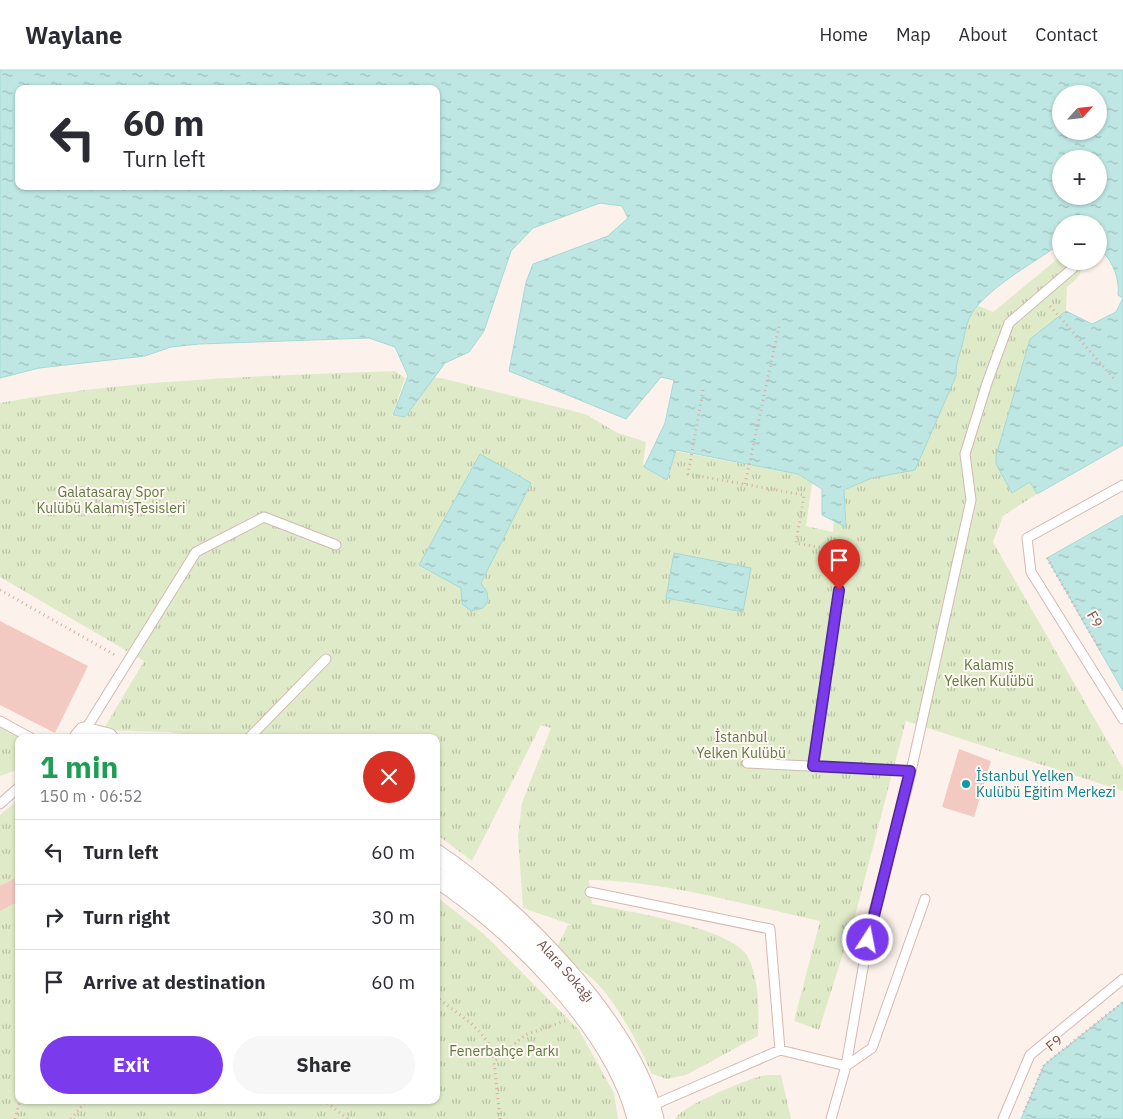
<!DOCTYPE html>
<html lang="en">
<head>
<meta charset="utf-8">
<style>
	:root { --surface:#fff; --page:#f7f7f7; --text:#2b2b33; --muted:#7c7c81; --line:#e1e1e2; --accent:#7c3aed }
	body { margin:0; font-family:"IBM Plex Sans",sans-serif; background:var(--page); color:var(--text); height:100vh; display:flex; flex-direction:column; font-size:19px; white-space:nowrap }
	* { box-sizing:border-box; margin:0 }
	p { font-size:16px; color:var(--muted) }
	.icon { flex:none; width:28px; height:28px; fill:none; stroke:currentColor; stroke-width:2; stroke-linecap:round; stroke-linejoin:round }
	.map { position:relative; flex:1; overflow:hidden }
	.side { position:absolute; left:15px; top:664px; width:425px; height:370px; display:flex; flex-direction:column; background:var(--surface); border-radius:10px; box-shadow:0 1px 4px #0004 }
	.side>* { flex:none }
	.guide { position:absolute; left:15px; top:15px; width:425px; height:105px; border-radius:10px; box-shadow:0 1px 4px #0004; background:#fff; color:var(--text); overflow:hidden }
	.needle { width:32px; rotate:63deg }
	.buttons { position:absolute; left:1052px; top:15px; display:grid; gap:10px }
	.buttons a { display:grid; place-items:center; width:55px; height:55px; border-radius:50%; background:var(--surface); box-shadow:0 1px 4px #0004; font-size:25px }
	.pin { position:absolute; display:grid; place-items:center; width:42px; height:42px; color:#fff; margin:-51px -21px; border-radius:50% 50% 50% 0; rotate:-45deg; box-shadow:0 0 5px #0007 }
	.pin .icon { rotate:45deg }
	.me { position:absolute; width:55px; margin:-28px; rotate:11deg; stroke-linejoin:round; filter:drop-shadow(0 0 4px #0008) }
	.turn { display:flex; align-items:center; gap:18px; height:105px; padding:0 25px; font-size:22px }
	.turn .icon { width:65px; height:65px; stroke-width:2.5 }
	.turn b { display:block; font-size:35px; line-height:42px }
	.round { display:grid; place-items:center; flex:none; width:52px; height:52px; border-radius:26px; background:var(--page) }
	.headline { display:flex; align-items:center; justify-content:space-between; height:85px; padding:0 25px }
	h1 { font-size:30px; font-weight:700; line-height:38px; color:#1e9e55 }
	.cta { display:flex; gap:10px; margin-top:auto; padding:10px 25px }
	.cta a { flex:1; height:58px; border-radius:30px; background:var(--accent); color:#fff; font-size:20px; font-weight:700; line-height:58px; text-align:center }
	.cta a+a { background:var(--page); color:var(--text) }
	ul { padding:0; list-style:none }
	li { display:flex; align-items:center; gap:15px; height:65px; padding:0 25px; border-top:1px solid var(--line) }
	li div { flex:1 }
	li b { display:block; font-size:19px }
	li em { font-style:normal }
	header { display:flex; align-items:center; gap:30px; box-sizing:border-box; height:70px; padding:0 25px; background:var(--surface); border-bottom:1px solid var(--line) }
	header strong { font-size:24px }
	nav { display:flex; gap:28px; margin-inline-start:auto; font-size:18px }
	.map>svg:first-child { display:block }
	.grass { fill:url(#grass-tufts) }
	.water { fill:url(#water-ripples); stroke:#a4d9d5; fill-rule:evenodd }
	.building { fill:#f3cac2 }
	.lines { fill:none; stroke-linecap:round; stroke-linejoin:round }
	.service-casing { stroke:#d3b9b2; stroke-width:11 }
	.minor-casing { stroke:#d3b9b2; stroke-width:21 }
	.path { stroke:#d8ada4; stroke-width:3; stroke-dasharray:1 4; stroke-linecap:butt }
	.service { stroke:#fff; stroke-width:9 }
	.minor { stroke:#fff; stroke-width:19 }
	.route-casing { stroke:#51269a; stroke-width:12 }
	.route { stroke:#7c3aed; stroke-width:9 }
	.culture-dot { fill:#0f9aa8; stroke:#fff7f2; stroke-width:2 }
	.labels { text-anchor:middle; stroke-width:4; stroke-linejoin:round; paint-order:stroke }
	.park-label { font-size:14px; fill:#5e7941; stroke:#fff7f2 }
	.street-label { font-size:14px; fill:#79524d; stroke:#fff7f2 }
	.culture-label { font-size:14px; fill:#0d838f; stroke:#fff7f2; text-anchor:start }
</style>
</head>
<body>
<header>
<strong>Waylane</strong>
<nav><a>Home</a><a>Map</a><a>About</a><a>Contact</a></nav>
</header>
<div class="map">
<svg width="1123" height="1049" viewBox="0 0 1123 1049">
	<defs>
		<pattern id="grass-tufts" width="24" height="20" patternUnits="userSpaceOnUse" patternTransform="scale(1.25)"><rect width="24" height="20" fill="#dfebc8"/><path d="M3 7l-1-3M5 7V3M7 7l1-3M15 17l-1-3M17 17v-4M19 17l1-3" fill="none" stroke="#bac1a5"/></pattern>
		<pattern id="water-ripples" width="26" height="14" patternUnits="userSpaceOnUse" patternTransform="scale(1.25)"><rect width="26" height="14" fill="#bee7e4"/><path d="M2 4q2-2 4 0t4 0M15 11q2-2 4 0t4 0" fill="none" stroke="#9fbebb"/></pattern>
	</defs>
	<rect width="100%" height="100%" fill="#fdf2eb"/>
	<path class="grass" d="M1061,186V191H1080C1083,205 1078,208 1067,217L1066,241L1030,269L1019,309L1012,423L1030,412L1037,424L1003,446L993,472L1123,698V721L906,651L856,842L819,960L794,951L820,851C744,835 667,811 589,810L592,834C625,841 734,858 748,887C760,912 759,940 758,966L686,1005L667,1009L652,1004C637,972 620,937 595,911C584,900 567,892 555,881L568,855H572L523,838L518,766L522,733L551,658L541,655L472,791L436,764V668H217L168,662L103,660L144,591L0,507V333C130,309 263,306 395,301L405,308L392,346L406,347L428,307L441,308L585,344L616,362L646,372L643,394L668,411L675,381L813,407L806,456L833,462L836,416L972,233L993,242Z
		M0,654L24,667L19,668V699L0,706Z
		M19,729V1030H436V826L485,865L579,960L614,1023L618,1049H0V745Z
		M781,1005L791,1049H675C683,1035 744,1011 761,1006C767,1005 775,1005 781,1005Z"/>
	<path class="water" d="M0,0H1123V375L1037,424L1030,412L1012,423L996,394V386L1030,269L1066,241L1092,254L1116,242L1123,228L1118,225C1120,208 1112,189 1099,179V154H1061V173C1034,193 999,211 977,236C968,246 965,260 963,272C960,286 956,289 956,306L915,400L872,408L844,420L846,457L822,445V419L798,404L676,380L667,410L644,397L665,353L674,310L661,307L626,349L509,301L526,212L533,194L608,166L628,148L622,136L600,133L533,158L511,181L484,261L469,282L445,293L405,347L393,345L408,306L395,277L369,268L199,274L171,277L145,286L39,298L0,308ZM19,19H436V116H19ZM1061,24H1099V61H1061ZM1061,89H1099V126H1061Z
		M480,384L531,413L481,513L487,522L488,531L483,538L471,541L462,534L461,518L419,495Z
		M1123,445V621L1047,488Z
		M674,483L751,498L743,542L666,528Z
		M1123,932V1049H1021L1044,995Z"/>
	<path class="building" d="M0,551L88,596L55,663L0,635Z
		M959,679L991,691L974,747L942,737Z
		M19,806V831L0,841V816Z"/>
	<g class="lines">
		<defs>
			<path id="service" d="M1123,415L1027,468L1031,502L1123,649
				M0,651L31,668
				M84,662L196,482L264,447L336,475
				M249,668L326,589
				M747,693L910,701
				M813,696L839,520
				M0,734L19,717
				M590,822L770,859L780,980
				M651,1036L780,980L846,996L872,978L925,829
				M831,1049L846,996L871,852L908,715L971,430L965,384L987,313L1009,253L1073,198
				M1003,1049L1030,985L1123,909"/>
			<g id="minor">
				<path d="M79,668L84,662L108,668"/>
				<path id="s1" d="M436,784C517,838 631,953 654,1049"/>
				<path d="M436,807C512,857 615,958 637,1049"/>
			</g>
		</defs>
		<use href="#service" class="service-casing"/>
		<use href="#minor" class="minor-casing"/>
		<path class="path" d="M1050,236L1116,311
			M703,320L688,404L804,425L796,473L846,482L841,508
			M745,414L779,256
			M1047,488L1102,583
			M0,520L115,585
			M436,926C456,944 492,962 494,991
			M323,1030L348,1049
			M1024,1042L1044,995L1123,932
			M15,1049L20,1030
			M71,1049L87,1030
			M500,1049L494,992L525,965L565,951"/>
		<use href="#service" class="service"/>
		<use href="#minor" class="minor"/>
	</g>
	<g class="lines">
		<defs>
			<path id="route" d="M839,520L813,696L910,701L868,870"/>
		</defs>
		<use href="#route" class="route-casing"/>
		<use href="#route" class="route"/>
	</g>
	<circle class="culture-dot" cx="966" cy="714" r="5"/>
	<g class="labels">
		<g class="park-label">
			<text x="111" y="427">Galatasaray Spor<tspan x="111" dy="16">Kulübü KalamışTesisleri</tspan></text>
			<text x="989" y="600">Kalamış<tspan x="989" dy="16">Yelken Kulübü</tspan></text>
			<text x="741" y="672">İstanbul<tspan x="741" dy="16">Yelken Kulübü</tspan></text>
			<text x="504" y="986">Fenerbahçe Parkı</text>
		</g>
		<g class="street-label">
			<text transform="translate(1095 549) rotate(60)" y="5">F9</text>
			<text dy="5" stroke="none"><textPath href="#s1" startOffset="175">Alara Sokağı</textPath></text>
			<text transform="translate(1054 973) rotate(-39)" y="5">F9</text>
		</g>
		<g class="culture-label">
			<text x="976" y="711">İstanbul Yelken<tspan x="976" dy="16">Kulübü Eğitim Merkezi</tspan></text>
		</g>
	</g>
</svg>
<div class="buttons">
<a><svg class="needle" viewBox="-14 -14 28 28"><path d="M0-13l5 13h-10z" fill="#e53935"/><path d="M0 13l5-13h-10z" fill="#7c7c81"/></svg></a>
<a>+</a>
<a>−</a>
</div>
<div class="pin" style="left:839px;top:520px;background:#d93025"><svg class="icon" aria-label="arrive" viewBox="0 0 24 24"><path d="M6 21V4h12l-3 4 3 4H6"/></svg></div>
<svg class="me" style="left:868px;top:870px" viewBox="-20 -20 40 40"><circle r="17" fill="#7c3aed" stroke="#fff" stroke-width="3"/><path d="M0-11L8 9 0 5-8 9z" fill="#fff"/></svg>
<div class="guide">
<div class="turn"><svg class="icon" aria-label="left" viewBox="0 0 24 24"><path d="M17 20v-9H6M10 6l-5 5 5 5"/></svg><div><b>60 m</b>Turn left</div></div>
</div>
<section class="side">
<div class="headline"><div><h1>1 min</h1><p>150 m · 06:52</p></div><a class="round" style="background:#d93025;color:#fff"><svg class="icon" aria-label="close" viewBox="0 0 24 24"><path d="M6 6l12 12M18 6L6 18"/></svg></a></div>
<ul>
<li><svg class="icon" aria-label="left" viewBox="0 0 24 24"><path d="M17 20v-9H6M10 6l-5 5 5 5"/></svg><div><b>Turn left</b></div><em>60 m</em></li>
<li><svg class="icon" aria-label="right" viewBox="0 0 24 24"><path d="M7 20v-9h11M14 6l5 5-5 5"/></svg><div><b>Turn right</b></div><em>30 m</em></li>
<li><svg class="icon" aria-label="arrive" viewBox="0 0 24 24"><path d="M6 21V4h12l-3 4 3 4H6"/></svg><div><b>Arrive at destination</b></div><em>60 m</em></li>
</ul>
<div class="cta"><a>Exit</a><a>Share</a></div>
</section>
</div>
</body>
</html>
